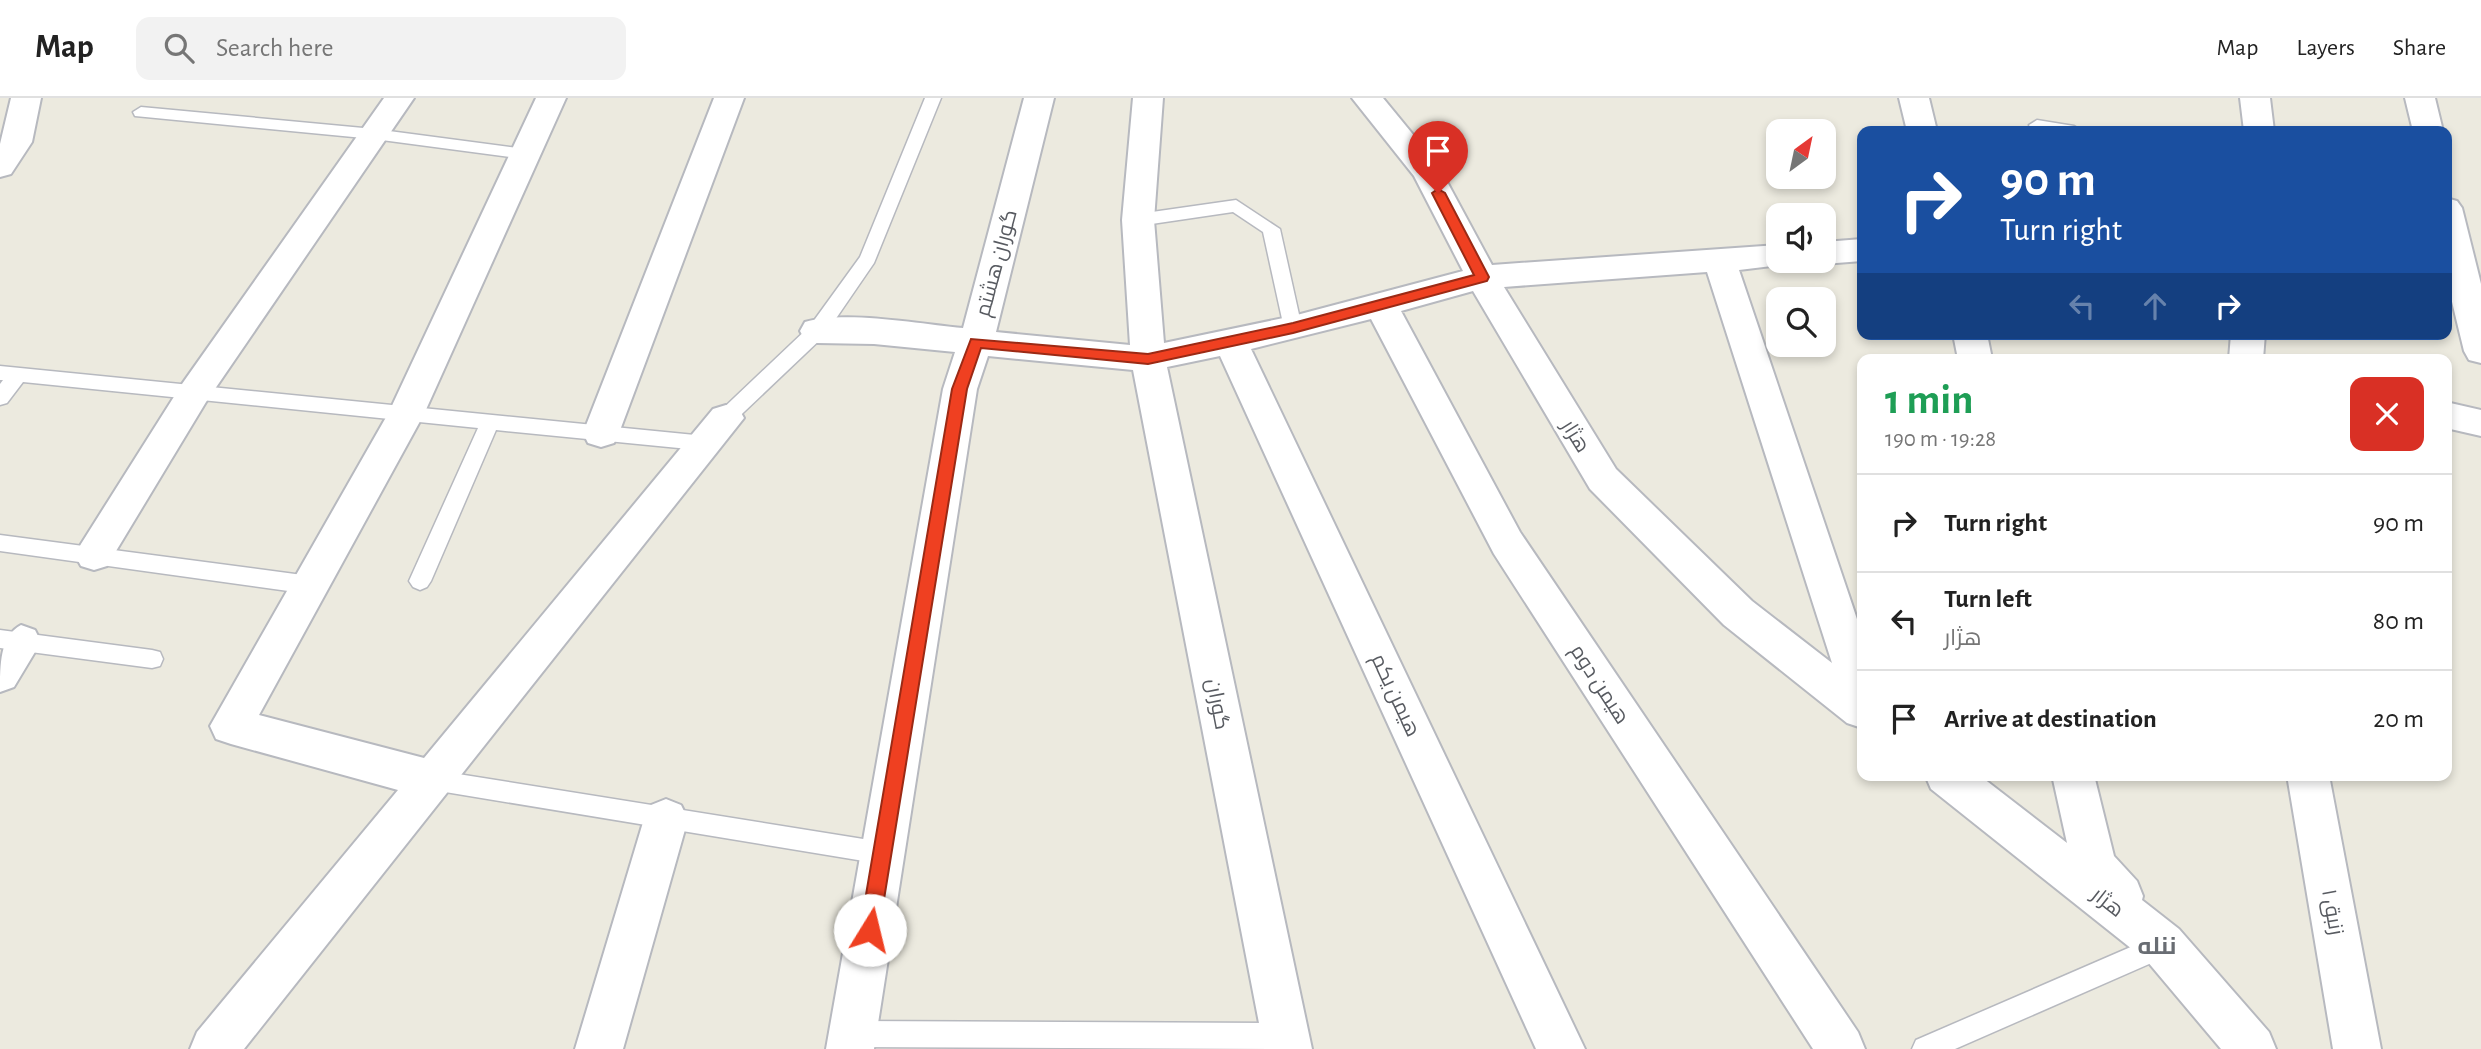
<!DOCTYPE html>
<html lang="en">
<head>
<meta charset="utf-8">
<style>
	:root { --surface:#fff; --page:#f2f2f2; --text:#222; --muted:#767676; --line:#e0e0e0 }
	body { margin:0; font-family:"Alegreya Sans",Cairo,sans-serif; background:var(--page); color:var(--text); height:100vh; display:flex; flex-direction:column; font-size:26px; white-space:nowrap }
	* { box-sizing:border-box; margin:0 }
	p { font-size:23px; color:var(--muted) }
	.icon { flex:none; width:38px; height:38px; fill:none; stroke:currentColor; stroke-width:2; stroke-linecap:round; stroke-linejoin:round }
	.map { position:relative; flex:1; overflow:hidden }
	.drawer { position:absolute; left:1857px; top:256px; width:595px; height:427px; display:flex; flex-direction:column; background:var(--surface); border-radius:14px; box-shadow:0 4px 10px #0003 }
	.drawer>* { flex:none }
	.hud { position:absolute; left:1857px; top:28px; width:595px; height:214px; border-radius:14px; box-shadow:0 4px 10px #0003; background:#1a4fa0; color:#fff; overflow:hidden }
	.needle { width:46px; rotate:33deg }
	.tools { position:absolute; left:1766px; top:21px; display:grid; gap:14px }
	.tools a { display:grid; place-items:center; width:70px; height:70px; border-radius:14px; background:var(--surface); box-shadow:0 4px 10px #0003; font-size:35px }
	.pin { position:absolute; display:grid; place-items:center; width:60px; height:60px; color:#fff; margin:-72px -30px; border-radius:50% 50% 50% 0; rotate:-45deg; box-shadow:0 0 7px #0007 }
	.pin .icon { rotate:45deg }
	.me { position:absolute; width:77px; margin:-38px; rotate:9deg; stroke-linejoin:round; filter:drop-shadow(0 0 5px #0008) }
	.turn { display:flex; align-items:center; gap:24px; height:147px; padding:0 28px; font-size:32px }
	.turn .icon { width:91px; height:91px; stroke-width:2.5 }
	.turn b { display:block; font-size:49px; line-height:60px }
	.lanes { display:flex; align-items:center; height:66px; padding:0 28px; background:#0003; justify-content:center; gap:35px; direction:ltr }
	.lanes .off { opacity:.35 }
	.round { display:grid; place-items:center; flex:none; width:74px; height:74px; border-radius:14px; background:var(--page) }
	.summary { display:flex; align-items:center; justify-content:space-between; height:119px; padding:0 28px }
	h1 { font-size:42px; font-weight:700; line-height:52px; color:#1e9e55 }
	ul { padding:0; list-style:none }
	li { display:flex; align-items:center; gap:21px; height:98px; padding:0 28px; border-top:2px solid var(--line) }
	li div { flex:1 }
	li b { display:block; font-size:26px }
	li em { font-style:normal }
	header { display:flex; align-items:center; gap:42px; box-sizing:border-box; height:98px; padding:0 35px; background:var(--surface); border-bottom:2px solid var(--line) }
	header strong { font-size:33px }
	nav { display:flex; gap:38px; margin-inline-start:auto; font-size:24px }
	.search { width:490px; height:63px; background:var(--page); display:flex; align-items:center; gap:18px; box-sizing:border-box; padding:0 24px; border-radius:14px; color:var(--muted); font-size:26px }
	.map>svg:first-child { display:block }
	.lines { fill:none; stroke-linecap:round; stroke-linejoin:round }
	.lane-casing { stroke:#b7b9bf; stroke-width:3 }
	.street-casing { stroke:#b7b9bf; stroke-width:4 }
	.lane { fill:#fff; fill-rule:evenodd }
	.street { fill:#fff; fill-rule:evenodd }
	.route { fill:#ef4021; stroke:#9b2a15; stroke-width:2 }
	.labels { text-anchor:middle; stroke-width:6; stroke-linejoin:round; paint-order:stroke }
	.street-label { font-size:21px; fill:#585b61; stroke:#fff }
	.quarter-label { font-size:24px; font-weight:bold; fill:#696d73; stroke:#fff }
</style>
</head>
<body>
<header>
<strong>Map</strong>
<div class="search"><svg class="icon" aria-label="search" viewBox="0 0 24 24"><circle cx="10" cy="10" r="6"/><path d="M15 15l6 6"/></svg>Search here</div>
<nav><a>Map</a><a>Layers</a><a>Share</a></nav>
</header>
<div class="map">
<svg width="2481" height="951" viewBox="0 0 2481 951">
	<rect width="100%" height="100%" fill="#eceadf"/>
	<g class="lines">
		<defs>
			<path id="lane" d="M925,0H941L874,165L824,238L706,350L699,352L496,332L431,483L427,489L420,492L413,489L409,483L478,330L23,284L7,305L0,307V286L3,282H0V268L695,337L810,228L860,159Z
				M141,9L374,31L525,51L533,56L525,61L374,41L135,18L133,14Z
				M2037,22L2074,28L2082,33H2033L2029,27Z
				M1236,102L1280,131L1302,230L1299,235H1287L1284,230L1263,134L1233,114L1138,128L1129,122L1138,116Z
				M0,437L310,478L317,481L321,487L317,493L310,496L0,453Z
				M0,532L152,552L160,554L163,561L160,568L152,570L0,550Z
				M433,672L882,744L890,747L894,755L890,763L882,766L433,692L425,689L421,682L425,675Z
				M2163,835L2172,838L2175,847L2172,856L1955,951H1912L1916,942Z
				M853,923L1286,925L1295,929L1299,938L1295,947L1286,951L853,949L844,945L840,936L844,927Z"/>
			<path id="street" d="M11,0H41L32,44L11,76L0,79V46Z
				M384,0H414L206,304L107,468L94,472L81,468L75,457L81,446L182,286Z
				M536,0H566L424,316L259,617L424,660L713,311L726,307L739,311L744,320L244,951H190L197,934L398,692L231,646L216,641L210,628L389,314Z
				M714,0H744L619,335L614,345L601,349L588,345L583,335Z
				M1024,0H1054L996,234L1130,247L1122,122L1133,0H1163L1154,122L1164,245L1293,218L1463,173L1414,78L1352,0H1383L1438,67L1492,167L1778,147V163H1791L1789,166L1739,172L1862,536V630L1847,625L1724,527L1590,391L1473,193L1401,213L1520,434L1858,934L1865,951H1813L1494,456L1371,221L1251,251L1585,951H1536L1220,258L1167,269L1312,951H1264L1133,272L988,258L977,291L874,951H826L943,291L955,254L874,246L817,245L805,242L800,233L805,224C846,212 919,226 963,230ZM1707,174L1832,565L1752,503L1616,371L1504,189Z
				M1899,0H1929L1937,33H1907Z
				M2240,0H2270L2274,33H2244Z
				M2405,0H2435L2443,33H2413Z
				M2446,100L2457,103L2462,110L2481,186V265L2469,262L2464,253L2446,179Z
				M1862,141V163L1824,166L1813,163H1824V144Z
				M1953,236H1987L1992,261H1958Z
				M2231,236H2265L2263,261H2229Z
				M2446,304L2481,312V338L2446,330Z
				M21,527L35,532L41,544L14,589L0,594C0,566 0,538 21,527Z
				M1925,677H1979L2067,745L2052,677H2094L2114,758L2137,783L2143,798L2142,802L2179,831L2269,934L2276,951H2221L2147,863L1931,691Z
				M2287,677H2329L2381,951H2333Z
				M666,701L681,707L688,721L623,951H575L644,721L651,707Z"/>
		</defs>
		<use href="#lane" class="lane-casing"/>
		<use href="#street" class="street-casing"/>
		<use href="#lane" class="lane"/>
		<use href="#street" class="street"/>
	</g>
	<path class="route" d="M1438,91L1445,95L1489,179L1487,183L1293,235L1148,266L981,250L967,291L879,832L876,839L870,841L863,839L860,832L952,291L971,241L1148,256L1293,225L1474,177L1432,95Z"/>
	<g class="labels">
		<g class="street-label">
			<text transform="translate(996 165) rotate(-75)" y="7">گوران هشتم</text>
			<text transform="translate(1576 338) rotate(58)" y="7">هژار</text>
			<text transform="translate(1600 586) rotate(57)" y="7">هیمن دوم</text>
			<text transform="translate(1396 597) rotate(65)" y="7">هیمن یکم</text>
			<text transform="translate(1218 606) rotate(79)" y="7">گوران</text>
			<text transform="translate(2108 804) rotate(38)" y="7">هژار</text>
			<text transform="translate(2333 814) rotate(80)" y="7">زنبق ۱</text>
		</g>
		<g class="quarter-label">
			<text x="2157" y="856">ننله</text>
		</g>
	</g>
</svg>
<div class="tools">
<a><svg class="needle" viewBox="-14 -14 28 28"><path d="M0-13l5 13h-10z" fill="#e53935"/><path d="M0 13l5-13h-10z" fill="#767676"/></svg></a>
<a><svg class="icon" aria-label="sound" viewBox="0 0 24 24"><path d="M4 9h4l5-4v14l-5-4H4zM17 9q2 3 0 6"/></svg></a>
<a><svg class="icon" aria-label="search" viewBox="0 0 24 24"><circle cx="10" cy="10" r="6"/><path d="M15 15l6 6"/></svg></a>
</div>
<div class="pin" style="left:1438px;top:95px;background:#d93025"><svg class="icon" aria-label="arrive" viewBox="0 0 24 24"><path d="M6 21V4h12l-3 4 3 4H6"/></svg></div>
<svg class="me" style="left:870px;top:832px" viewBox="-20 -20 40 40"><circle r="19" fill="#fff"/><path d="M0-13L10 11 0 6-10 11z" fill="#ef4021"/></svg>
<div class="hud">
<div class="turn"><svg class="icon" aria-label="right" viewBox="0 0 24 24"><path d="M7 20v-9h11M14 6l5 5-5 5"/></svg><div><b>90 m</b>Turn right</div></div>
<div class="lanes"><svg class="icon off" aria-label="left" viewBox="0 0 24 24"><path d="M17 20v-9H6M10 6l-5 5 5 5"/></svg><svg class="icon off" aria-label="ahead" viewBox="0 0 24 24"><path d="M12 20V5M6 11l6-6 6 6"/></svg><svg class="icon" aria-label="right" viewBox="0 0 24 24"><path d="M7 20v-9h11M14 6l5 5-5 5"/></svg></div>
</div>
<section class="drawer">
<div class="summary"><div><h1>1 min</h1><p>190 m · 19:28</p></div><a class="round" style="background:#d93025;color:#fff"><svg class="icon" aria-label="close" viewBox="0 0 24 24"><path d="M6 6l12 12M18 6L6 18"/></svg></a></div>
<ul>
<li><svg class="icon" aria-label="right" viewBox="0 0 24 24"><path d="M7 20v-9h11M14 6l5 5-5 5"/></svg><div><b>Turn right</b></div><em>90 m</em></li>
<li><svg class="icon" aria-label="left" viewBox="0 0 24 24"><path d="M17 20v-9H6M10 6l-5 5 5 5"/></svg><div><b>Turn left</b><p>هژار</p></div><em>80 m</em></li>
<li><svg class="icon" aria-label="arrive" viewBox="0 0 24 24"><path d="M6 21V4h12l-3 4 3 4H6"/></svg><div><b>Arrive at destination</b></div><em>20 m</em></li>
</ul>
</section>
</div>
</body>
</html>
